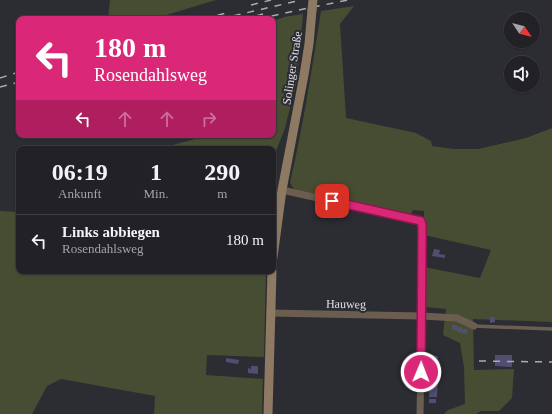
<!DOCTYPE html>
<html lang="de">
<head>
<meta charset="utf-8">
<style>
	:root { --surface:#212126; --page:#29292e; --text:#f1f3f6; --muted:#a2a3a7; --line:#3e3e43 }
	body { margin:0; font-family:Georgia,serif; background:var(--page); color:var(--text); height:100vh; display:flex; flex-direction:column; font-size:15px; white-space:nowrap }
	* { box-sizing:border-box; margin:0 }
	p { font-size:13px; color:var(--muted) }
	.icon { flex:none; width:22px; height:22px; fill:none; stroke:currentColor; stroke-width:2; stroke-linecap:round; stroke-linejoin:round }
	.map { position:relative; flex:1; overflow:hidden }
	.drawer { position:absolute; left:16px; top:146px; width:260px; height:128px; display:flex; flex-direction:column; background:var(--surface); border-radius:8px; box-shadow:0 1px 3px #0004,0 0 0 1px var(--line) }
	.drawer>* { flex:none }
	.hud { position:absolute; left:16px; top:16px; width:260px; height:122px; border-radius:8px; box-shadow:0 1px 3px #0004,0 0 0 1px var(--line); background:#db2777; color:#fff; overflow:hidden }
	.needle { width:26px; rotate:125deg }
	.controls { position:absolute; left:504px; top:12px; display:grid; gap:8px }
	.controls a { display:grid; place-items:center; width:36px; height:36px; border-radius:50%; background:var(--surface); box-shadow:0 1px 3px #0004,0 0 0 1px var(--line); font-size:20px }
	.pin { position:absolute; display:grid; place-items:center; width:34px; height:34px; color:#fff; margin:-17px; border-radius:8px; box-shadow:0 2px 6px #0006 }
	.me { position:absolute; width:44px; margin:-22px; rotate:1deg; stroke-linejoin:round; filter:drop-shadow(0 0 3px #0008) }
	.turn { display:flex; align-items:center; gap:14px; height:84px; padding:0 12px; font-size:18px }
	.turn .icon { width:52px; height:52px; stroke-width:2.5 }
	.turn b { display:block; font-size:28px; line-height:34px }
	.lanes { display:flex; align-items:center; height:38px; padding:0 12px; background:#0003; justify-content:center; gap:20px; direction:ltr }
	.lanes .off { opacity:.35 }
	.eta { display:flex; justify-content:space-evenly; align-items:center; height:68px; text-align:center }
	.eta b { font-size:24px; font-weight:800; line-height:28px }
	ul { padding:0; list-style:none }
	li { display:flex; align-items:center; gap:12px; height:52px; padding:0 12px; border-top:1px solid var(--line) }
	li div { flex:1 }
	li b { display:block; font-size:15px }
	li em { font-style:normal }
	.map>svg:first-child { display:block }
	.green { fill:#474d32 }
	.building { fill:#514e73 }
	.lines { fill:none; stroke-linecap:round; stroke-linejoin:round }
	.service { stroke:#6b5e50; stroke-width:3.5 }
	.minor { stroke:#6b5e50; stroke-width:7 }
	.secondary { stroke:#8e7963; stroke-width:9 }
	.rail { stroke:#ababb1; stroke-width:1.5; stroke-dasharray:7 7; stroke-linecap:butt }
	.secondary-bridge { stroke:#8e7963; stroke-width:9 }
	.route-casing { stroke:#8e194d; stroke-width:10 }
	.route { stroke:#db2777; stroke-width:7 }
	.labels { text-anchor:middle; stroke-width:4; stroke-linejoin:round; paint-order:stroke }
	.street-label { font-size:12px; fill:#e1e1e6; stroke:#2c2c33 }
</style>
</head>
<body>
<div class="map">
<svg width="552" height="414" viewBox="0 0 552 414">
	<rect width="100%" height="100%" fill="#2c2c33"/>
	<path class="green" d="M110,0H216L153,19H108Z
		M354,6L340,24L346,118L416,133L431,141L432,146L454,149H478L526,138L552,128V322L473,319L474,370L514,369L512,398L499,411H481L476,414H444L448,410L465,404L464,367L460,343L443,335L446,309L424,307V267L480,278L491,250L424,235V211L413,210L410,216L294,189L290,183C303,126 312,69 321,11Z
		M303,14L297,80L285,128L273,159V149H158L210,135H273V21L284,17Z
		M0,211L19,212V271H266L264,357L207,355L206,375L263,379L262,414H154L155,396L61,379L47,386L32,414H0Z"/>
	<path class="building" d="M434,249L440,250L439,254L445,255V258L432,256Z
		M490,317H495V322L490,323Z
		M452,325H457V327H462V329H467V334L462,333V332H457V330H452Z
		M431,355L438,356L437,371H430Z
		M495,355H512V367L495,366Z
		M226,358L239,360L238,364L226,362Z
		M251,366H258V374L248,373V368L251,369Z
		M430,381H438L437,397H429Z
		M429,399H436V403H429Z"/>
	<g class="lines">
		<path class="service" d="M474,326L552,329"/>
		<path class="minor" d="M282,190L421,221L422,225V316L420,414
			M270,313L422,316L457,318L474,326"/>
		<path class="secondary" d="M273,257L282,190L304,75L309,44L312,10
			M268,414L272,271"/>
		<path class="rail" d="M251,5L271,0
			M204,19L226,13
			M220,19L301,0
			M243,19L263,14
			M258,19L294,11L348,0
			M0,78L19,72
			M0,87L19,82
			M479,361L552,362"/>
		<path class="secondary-bridge" d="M312,10L313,0"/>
	</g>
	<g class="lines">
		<defs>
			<path id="route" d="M332,201L421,221L422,225V240L421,372"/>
		</defs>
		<use href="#route" class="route-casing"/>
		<use href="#route" class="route"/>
	</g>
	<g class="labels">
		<g class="street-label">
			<text transform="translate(292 68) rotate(-81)" y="4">Solinger Straße</text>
			<text transform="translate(346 304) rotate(1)" y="4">Hauweg</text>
		</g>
	</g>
</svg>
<div class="controls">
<a><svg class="needle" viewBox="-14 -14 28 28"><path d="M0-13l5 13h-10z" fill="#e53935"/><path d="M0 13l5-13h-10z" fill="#a2a3a7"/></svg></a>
<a><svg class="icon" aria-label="sound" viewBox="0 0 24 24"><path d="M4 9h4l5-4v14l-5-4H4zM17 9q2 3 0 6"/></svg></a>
</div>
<div class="pin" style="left:332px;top:201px;background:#d93025"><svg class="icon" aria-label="arrive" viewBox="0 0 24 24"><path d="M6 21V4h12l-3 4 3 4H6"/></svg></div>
<svg class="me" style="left:421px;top:372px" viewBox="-20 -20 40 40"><circle r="17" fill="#db2777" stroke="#fff" stroke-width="3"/><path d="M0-11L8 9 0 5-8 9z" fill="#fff"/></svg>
<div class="hud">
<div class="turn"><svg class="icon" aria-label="left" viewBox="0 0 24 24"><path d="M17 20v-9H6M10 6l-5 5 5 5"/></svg><div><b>180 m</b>Rosendahlsweg</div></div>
<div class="lanes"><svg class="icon" aria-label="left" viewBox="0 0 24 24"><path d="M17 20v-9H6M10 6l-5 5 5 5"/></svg><svg class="icon off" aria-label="ahead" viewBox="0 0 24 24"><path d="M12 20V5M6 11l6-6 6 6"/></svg><svg class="icon off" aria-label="ahead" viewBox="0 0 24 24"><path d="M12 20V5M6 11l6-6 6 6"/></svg><svg class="icon off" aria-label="right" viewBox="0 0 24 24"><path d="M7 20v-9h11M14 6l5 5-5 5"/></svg></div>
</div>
<section class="drawer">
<div class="eta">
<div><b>06:19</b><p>Ankunft</p></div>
<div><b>1</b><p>Min.</p></div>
<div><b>290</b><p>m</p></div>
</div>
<ul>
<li><svg class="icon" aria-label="left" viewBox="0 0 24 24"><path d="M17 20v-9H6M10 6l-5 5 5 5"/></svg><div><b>Links abbiegen</b><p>Rosendahlsweg</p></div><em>180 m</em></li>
</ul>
</section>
</div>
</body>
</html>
